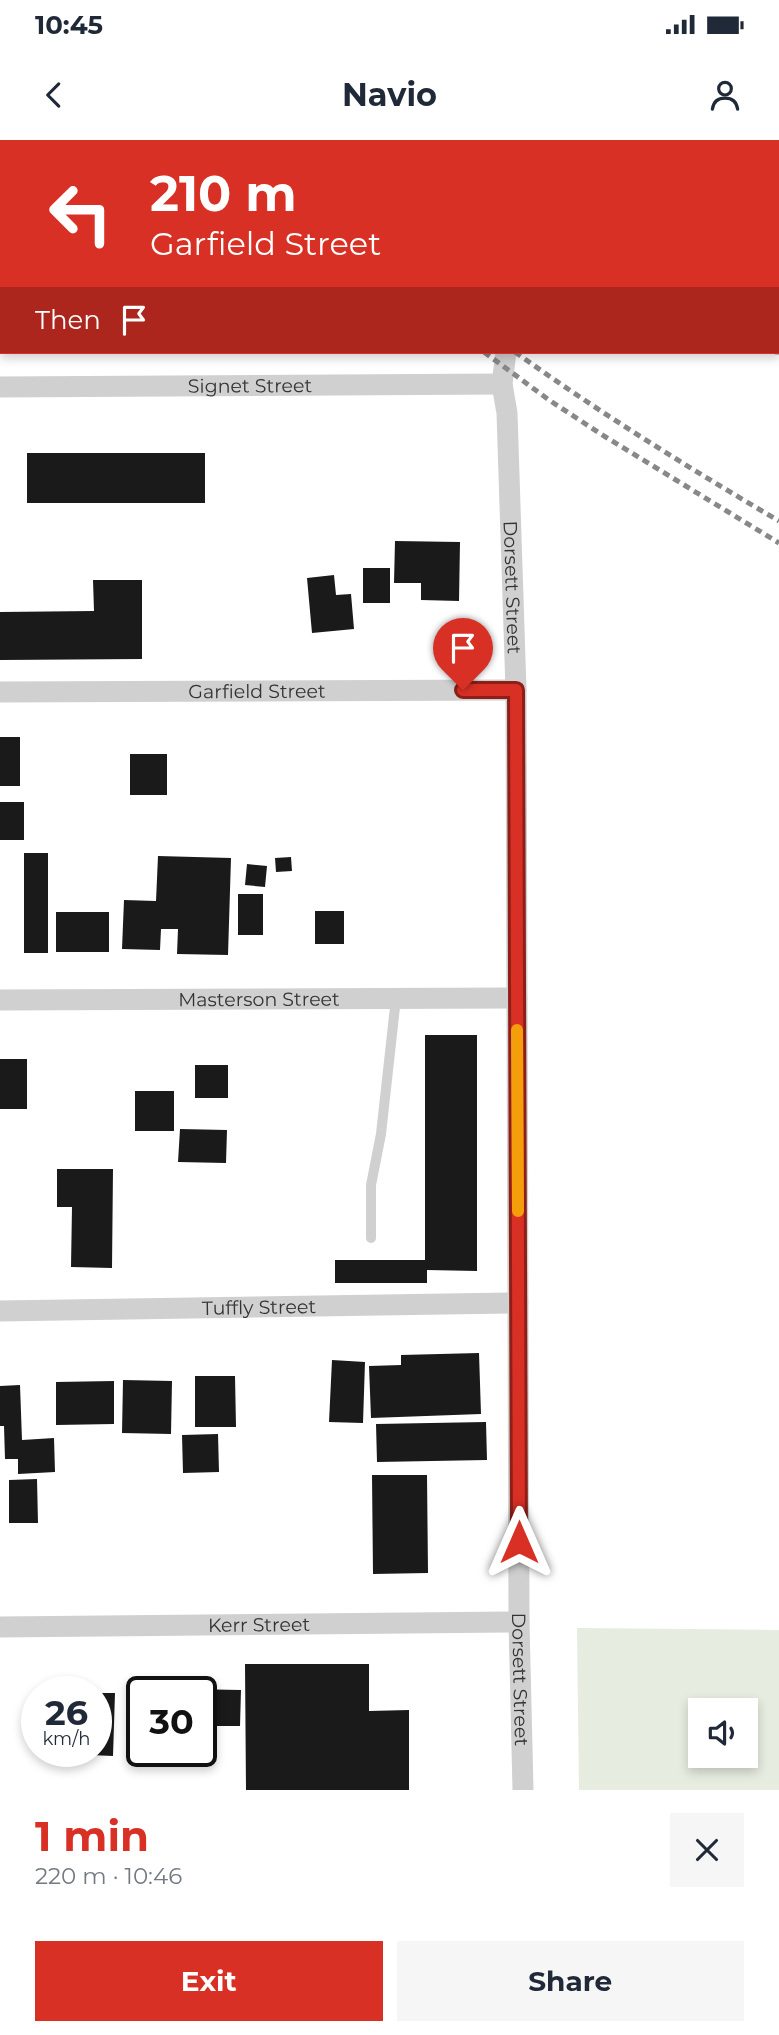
<!DOCTYPE html>
<html lang="en">
<head>
<meta charset="utf-8">
<style>
	:root { --surface:#fff; --page:#f6f6f7; --text:#1f2937; --muted:#747a83; --accent:#d93025 }
	body { margin:0; font-family:Montserrat,sans-serif; background:var(--page); color:var(--text); height:100vh; display:flex; flex-direction:column; font-size:26px; white-space:nowrap }
	* { box-sizing:border-box; margin:0 }
	p { font-size:23px; color:var(--muted) }
	.icon { flex:none; width:38px; height:38px; fill:none; stroke:currentColor; stroke-width:2; stroke-linecap:round; stroke-linejoin:round }
	.map { position:relative; height:1650px; overflow:hidden }
	.side { display:flex; flex-direction:column; background:var(--surface); flex:1 }
	.side>* { flex:none }
	.banner { position:absolute; left:0px; top:0px; width:780px; height:214px; box-shadow:0 4px 10px #0003; background:#d93025; color:#fff; overflow:hidden }
	.buttons { position:absolute; left:688px; top:1558px; display:grid; gap:14px }
	.buttons a { display:grid; place-items:center; width:70px; height:70px; border-radius:0px; background:var(--surface); box-shadow:0 4px 10px #0003; font-size:35px }
	.speed { position:absolute; left:21px; top:1536px; display:flex; gap:14px; font-size:35px; font-weight:700; text-align:center }
	.speed>* { display:grid; place-content:center; width:91px; height:91px; border-radius:50%; background:var(--surface); box-shadow:0 4px 10px #0003; line-height:1 }
	.speed small { font-size:18px; font-weight:400 }
	.speed .limit { border:4px solid #111; border-radius:10px; background:#fff; color:#111 }
	.pin { position:absolute; display:grid; place-items:center; width:60px; height:60px; color:#fff; margin:-72px -30px; border-radius:50% 50% 50% 0; rotate:-45deg; box-shadow:0 0 7px #0007 }
	.pin .icon { rotate:45deg }
	.me { position:absolute; width:77px; margin:-38px; rotate:0deg; stroke-linejoin:round; filter:drop-shadow(0 0 5px #0008) }
	.turn { display:flex; align-items:center; gap:24px; height:147px; padding:0 35px; font-size:32px }
	.turn .icon { width:91px; height:91px; stroke-width:2.5 }
	.turn b { display:block; font-size:49px; line-height:60px }
	.then { display:flex; align-items:center; height:66px; padding:0 35px; background:#0003; gap:14px; font-size:26px }
	.round { display:grid; place-items:center; flex:none; width:74px; height:74px; border-radius:0px; background:var(--page) }
	.overview { display:flex; align-items:center; justify-content:space-between; height:119px; padding:0 35px }
	h1 { font-size:42px; font-weight:700; line-height:52px; color:var(--accent) }
	.button { display:flex; gap:14px; margin-top:auto; padding:14px 35px }
	.button a { flex:1; height:80px; border-radius:0px; background:var(--accent); color:#fff; font-size:28px; font-weight:700; line-height:80px; text-align:center }
	.button a+a { background:var(--page); color:var(--text) }
	.status { display:flex; justify-content:space-between; align-items:center; height:49px; padding:0 35px; background:var(--surface); direction:ltr }
	.status svg { height:19px; fill:currentColor }
	header { display:flex; justify-content:space-between; align-items:center; height:91px; padding:0 35px; background:var(--surface); font-size:32px; font-weight:700 }
	.map>svg:first-child { display:block }
	.grass { fill:#e6ecdf; fill-rule:evenodd }
	.building { fill:#1a1a1a }
	.lines { fill:none; stroke-linecap:round; stroke-linejoin:round }
	.service { stroke:#d0d0d0; stroke-width:10 }
	.minor { stroke:#d0d0d0; stroke-width:21 }
	.secondary { stroke:#bdbdbd; stroke-width:32 }
	.rail { stroke:#888; stroke-width:5; stroke-dasharray:7 5; stroke-linecap:butt }
	.route-casing { stroke:#8d1f18; stroke-width:18 }
	.route { stroke:#d93025; stroke-width:12 }
	.slow { stroke:#f59e0b; stroke-width:12 }
	.labels { text-anchor:middle; stroke-width:7; stroke-linejoin:round; paint-order:stroke }
	.street-label { font-size:19px; fill:#333; stroke:#fff }
</style>
</head>
<body>
<div class="status"><b>10:45</b><svg viewBox="0 0 49 12"><path d="M0 12V9h3v3zM5 12V6h3v6zM10 12V3h3v9zM15 12V0h3v12zM26 1h20v11H26zM47 4h2v5h-2z"/></svg></div>
<header><svg class="icon" aria-label="back" viewBox="0 0 24 24"><path d="M15 5l-7 7 7 7"/></svg>Navio<svg class="icon" aria-label="person" viewBox="0 0 24 24"><circle cx="12" cy="8" r="4"/><path d="M4 21q1-7 8-7t8 7"/></svg></header>
<div class="map">
<svg width="779" height="1650" viewBox="0 0 779 1650">
	<rect width="100%" height="100%" fill="#fff"/>
	<path class="grass" d="M577,1488L779,1490V1650H579ZM700,1570H746V1615H700Z"/>
	<path class="building" d="M27,313H205V363H27Z
		M395,401L460,402L459,461L421,460V443H394Z
		M363,428H390V463H363Z
		M334,435L336,455L351,454L354,489L312,493L307,438Z
		M93,440H142V519L0,520V472L94,471Z
		M0,597H20V646H0Z
		M130,614H167V655H130Z
		M0,662H24V700H0Z
		M24,713H48V813H24Z
		M158,716L231,718L228,815L177,814L178,789H161L160,810L122,809L124,760L156,761Z
		M291,717L292,731L276,732L275,718Z
		M247,724L267,726L265,747L245,745Z
		M238,754H263V795H238Z
		M315,771H344V804H315Z
		M56,772H109V812H56Z
		M425,895H477V1131L427,1130V1143H335V1120H425Z
		M0,919H27V969H0Z
		M195,925H228V958H195Z
		M135,951H174V991H135Z
		M180,989L227,990L226,1023L178,1022Z
		M57,1029H113L112,1128L71,1127L72,1067H57Z
		M479,1213L481,1274L371,1278L369,1226L401,1225V1215Z
		M332,1220L365,1222L363,1283L329,1282Z
		M195,1236H235L236,1287H195Z
		M123,1240L172,1241L171,1294L122,1293Z
		M114,1241V1284L56,1285V1242Z
		M20,1245L22,1300L54,1298L55,1332L18,1334V1319H5L4,1286H0V1246Z
		M486,1282L487,1320L377,1322L376,1284Z
		M218,1294L219,1332L183,1333L182,1295Z
		M372,1335H427L428,1433L373,1434Z
		M37,1339L38,1383H9V1340Z
		M245,1524H369V1571L409,1570V1650H246Z
		M158,1544V1552H142V1604H127L126,1545Z
		M188,1549L241,1550L240,1586H201V1552H188Z
		M96,1553H115L113,1616L90,1615V1612H96Z"/>
	<g class="lines">
		<path class="service" d="M371,1098V1045L381,994L396,858"/>
		<g class="minor">
			<path id="s1" d="M506,212L502,244L507,273L516,550L519,1482L523,1650"/>
			<path id="s2" d="M0,247L502,244"/>
			<path id="s3" d="M0,552L516,550"/>
			<path id="s4" d="M0,860L517,858"/>
			<path id="s5" d="M0,1171L518,1163"/>
			<path id="s6" d="M0,1487L519,1482"/>
		</g>
		<path class="secondary" d="M449,0L451,2
			M556,0L559,2
			M779,198V199"/>
		<path class="rail" d="M200,0L202,2
			M233,0L235,2
			M709,0L711,2
			M484,212L549,260L604,296L779,403
			M515,212C600,273 689,328 779,381"/>
	</g>
	<g class="lines">
		<defs>
			<path id="route" d="M463,550H516L519,1402"/>
		</defs>
		<use href="#route" class="route-casing"/>
		<use href="#route" class="route"/>
		<path class="slow" d="M517,890L518,1071"/>
	</g>
	<g class="labels">
		<g class="street-label">
			<text dy="7" stroke="none"><textPath href="#s2" startOffset="250">Signet Street</textPath></text>
			<text dy="7" stroke="none"><textPath href="#s1" startOffset="236">Dorsett Street</textPath></text>
			<text dy="7" stroke="none"><textPath href="#s3" startOffset="257">Garfield Street</textPath></text>
			<text dy="7" stroke="none"><textPath href="#s4" startOffset="259">Masterson Street</textPath></text>
			<text dy="7" stroke="none"><textPath href="#s5" startOffset="259">Tuffly Street</textPath></text>
			<text dy="7" stroke="none"><textPath href="#s6" startOffset="259">Kerr Street</textPath></text>
			<text dy="7" stroke="none"><textPath href="#s1" startOffset="1328">Dorsett Street</textPath></text>
		</g>
	</g>
</svg>
<div class="buttons">
<a><svg class="icon" aria-label="sound" viewBox="0 0 24 24"><path d="M4 9h4l5-4v14l-5-4H4zM17 9q2 3 0 6"/></svg></a>
</div>
<div class="speed"><div>26<small>km/h</small></div><div class="limit">30</div></div>
<div class="pin" style="left:463px;top:550px;background:#d93025"><svg class="icon" aria-label="arrive" viewBox="0 0 24 24"><path d="M6 21V4h12l-3 4 3 4H6"/></svg></div>
<svg class="me" style="left:519px;top:1402px" viewBox="-20 -20 40 40"><path d="M0-17L14 15 0 8-14 15z" fill="#d93025" stroke="#fff" stroke-width="4"/></svg>
<div class="banner">
<div class="turn"><svg class="icon" aria-label="left" viewBox="0 0 24 24"><path d="M17 20v-9H6M10 6l-5 5 5 5"/></svg><div><b>210 m</b>Garfield Street</div></div>
<div class="then">Then<svg class="icon" aria-label="arrive" viewBox="0 0 24 24"><path d="M6 21V4h12l-3 4 3 4H6"/></svg></div>
</div>
</div>
<section class="side">
<div class="overview"><div><h1>1 min</h1><p>220 m · 10:46</p></div><a class="round"><svg class="icon" aria-label="close" viewBox="0 0 24 24"><path d="M6 6l12 12M18 6L6 18"/></svg></a></div>
<div class="button"><a>Exit</a><a>Share</a></div>
</section>
</body>
</html>
